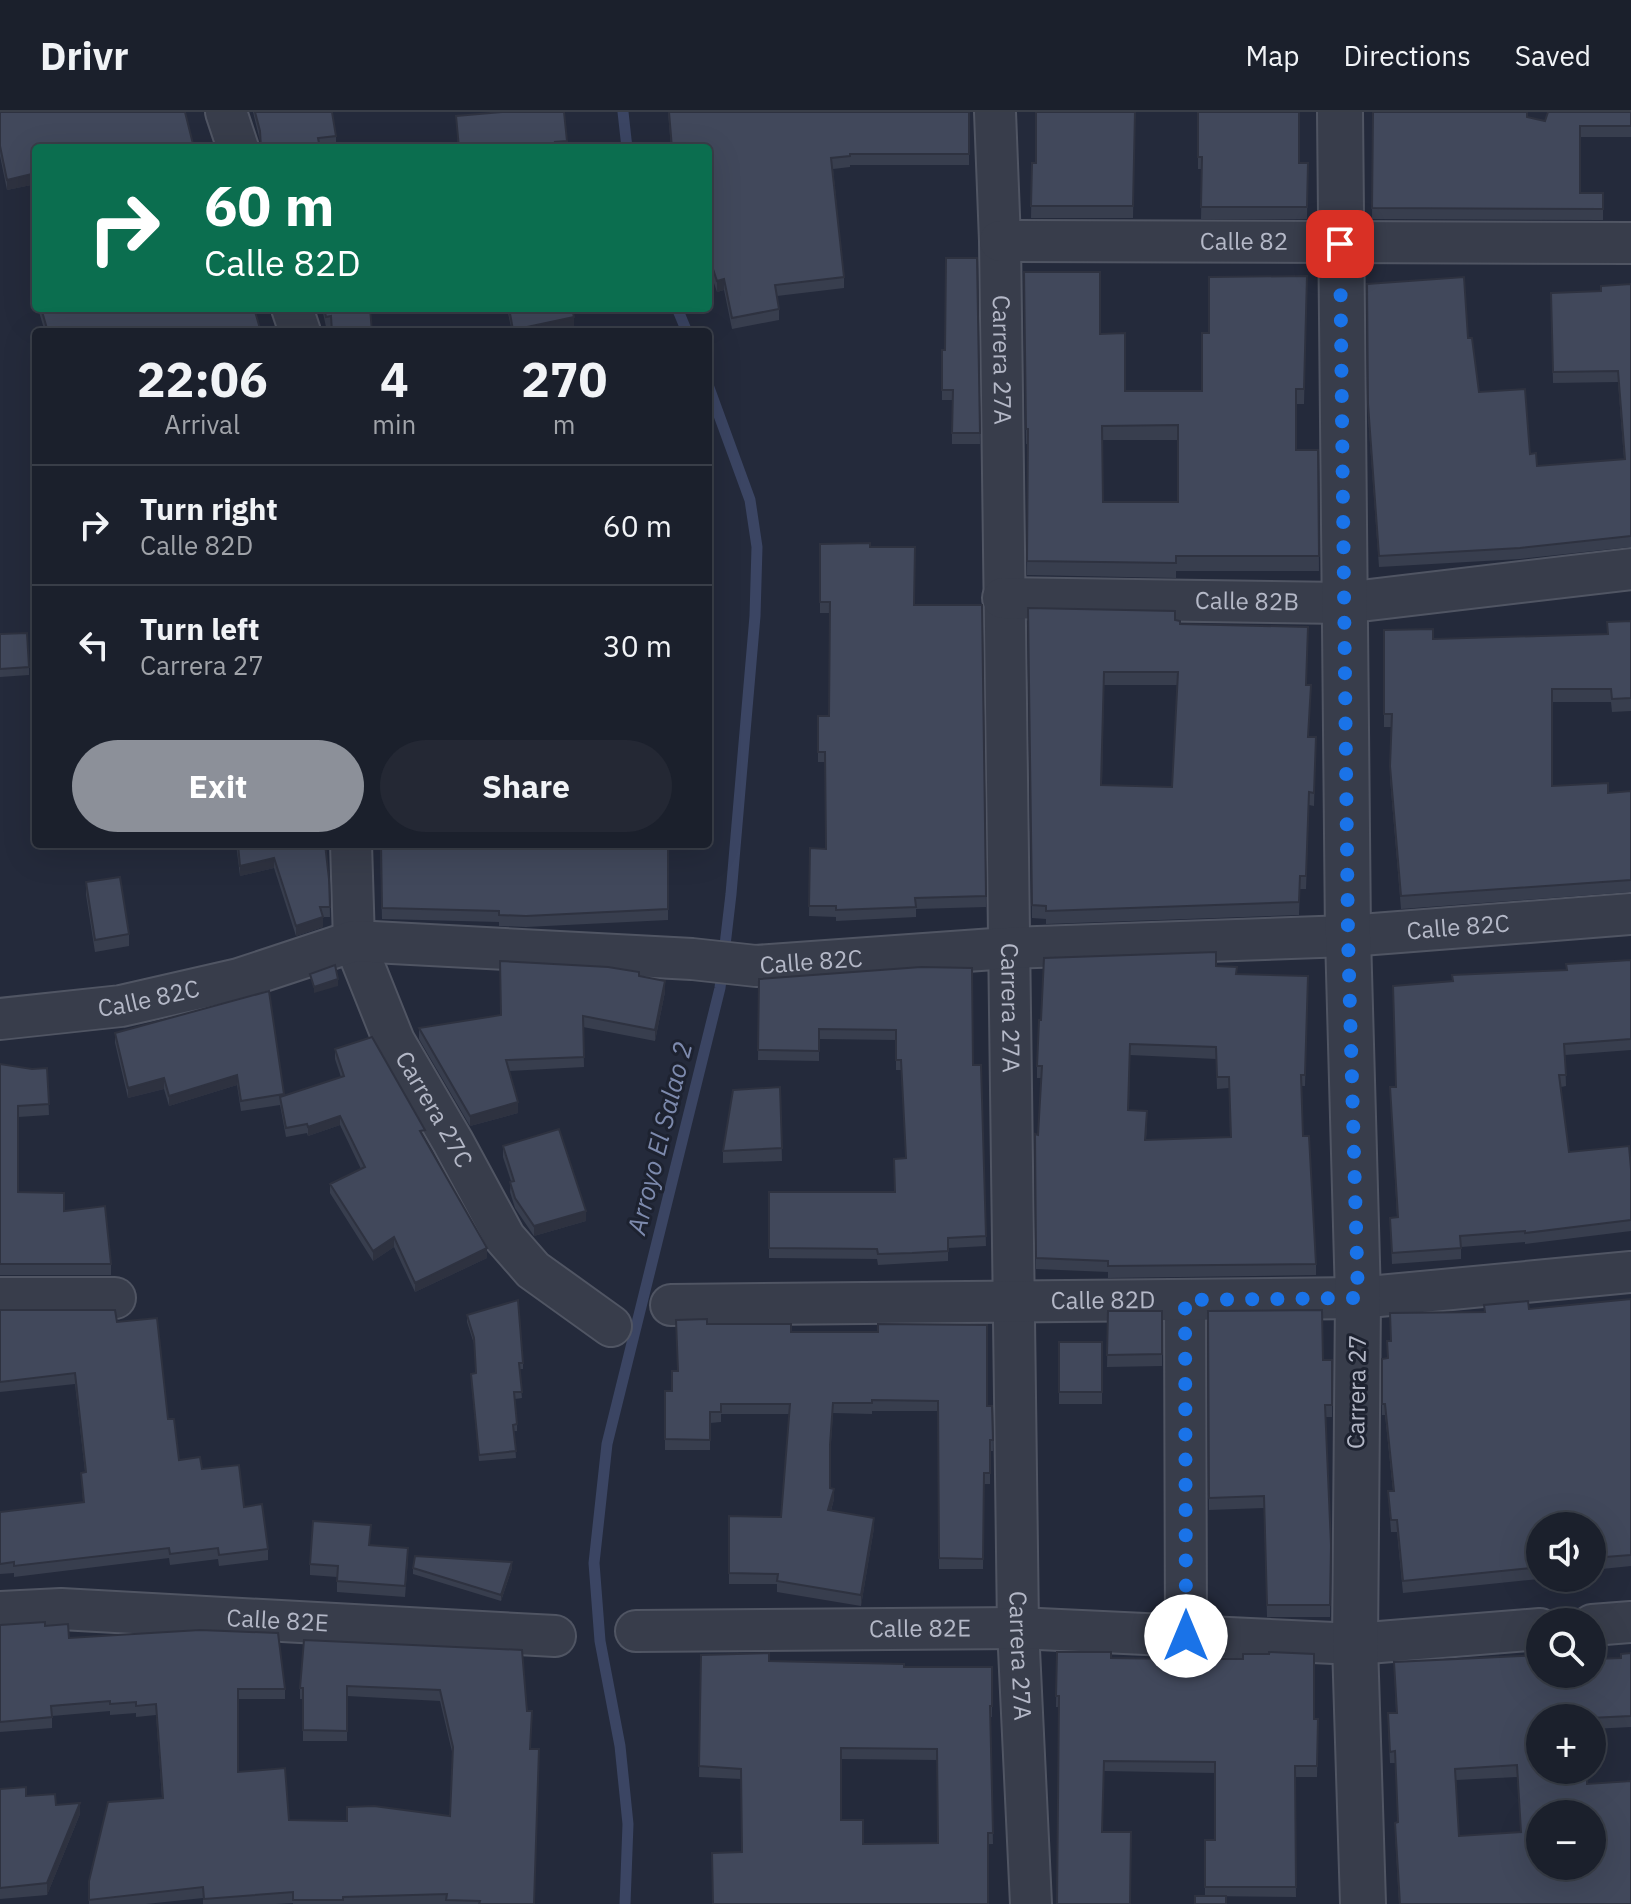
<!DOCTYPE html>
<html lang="en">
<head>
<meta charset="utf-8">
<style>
	:root { --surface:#1b202c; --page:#242834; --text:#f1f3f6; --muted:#a0a3a9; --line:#393e48; --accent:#8c9099 }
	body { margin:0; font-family:"IBM Plex Sans",sans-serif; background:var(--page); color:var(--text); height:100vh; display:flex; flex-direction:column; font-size:30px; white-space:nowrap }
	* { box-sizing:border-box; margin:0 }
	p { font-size:26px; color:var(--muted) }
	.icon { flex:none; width:44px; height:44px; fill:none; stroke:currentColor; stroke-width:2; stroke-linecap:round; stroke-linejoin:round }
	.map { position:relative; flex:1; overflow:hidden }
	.panel { position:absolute; left:32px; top:216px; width:680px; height:520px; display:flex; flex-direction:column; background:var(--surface); border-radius:8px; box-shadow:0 8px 32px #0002,0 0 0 2px var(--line) }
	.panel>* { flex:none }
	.guide { position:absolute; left:32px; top:32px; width:680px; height:168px; border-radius:8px; box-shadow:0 8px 32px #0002,0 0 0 2px var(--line); background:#0b6e4f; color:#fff; overflow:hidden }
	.controls { position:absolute; left:1526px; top:1400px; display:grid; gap:16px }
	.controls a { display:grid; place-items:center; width:80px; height:80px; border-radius:50%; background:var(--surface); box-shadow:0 8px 32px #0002,0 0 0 2px var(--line); font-size:40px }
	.pin { position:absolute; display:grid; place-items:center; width:68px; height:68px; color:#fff; margin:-34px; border-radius:16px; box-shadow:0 4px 12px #0006 }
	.me { position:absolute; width:88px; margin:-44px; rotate:0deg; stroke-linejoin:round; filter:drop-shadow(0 0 6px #0008) }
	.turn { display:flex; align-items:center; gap:28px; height:168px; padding:0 40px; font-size:36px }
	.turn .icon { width:104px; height:104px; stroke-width:2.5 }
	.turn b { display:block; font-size:56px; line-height:68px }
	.eta { display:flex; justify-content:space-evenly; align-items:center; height:136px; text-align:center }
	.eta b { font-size:48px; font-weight:700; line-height:56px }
	.cta { display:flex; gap:16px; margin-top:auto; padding:16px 40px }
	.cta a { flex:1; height:92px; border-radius:48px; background:var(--accent); color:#fff; font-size:32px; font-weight:700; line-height:92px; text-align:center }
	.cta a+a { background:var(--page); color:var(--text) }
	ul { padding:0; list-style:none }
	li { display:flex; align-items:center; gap:24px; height:120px; padding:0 40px; border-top:2px solid var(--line) }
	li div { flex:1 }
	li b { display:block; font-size:30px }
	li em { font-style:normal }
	header { display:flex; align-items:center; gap:48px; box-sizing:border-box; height:112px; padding:0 40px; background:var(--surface); border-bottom:2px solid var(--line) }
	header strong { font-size:38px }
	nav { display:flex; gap:44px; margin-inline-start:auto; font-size:28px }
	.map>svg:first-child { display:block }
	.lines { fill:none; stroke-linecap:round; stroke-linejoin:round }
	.stream { stroke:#3b4563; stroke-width:11 }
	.minor-casing { stroke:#505563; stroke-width:44 }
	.tertiary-casing { stroke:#505563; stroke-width:48 }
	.minor { stroke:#383d4b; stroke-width:40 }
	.tertiary { stroke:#383d4b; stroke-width:44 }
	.wall { fill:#383e4e; fill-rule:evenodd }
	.shaded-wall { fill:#2e3240 }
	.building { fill:#41485b; stroke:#2e3240; stroke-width:2; fill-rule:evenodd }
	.route { stroke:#1a73e8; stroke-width:14; stroke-dasharray:0 25.2 }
	.labels { text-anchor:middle; stroke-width:6; stroke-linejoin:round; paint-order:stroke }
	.street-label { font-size:24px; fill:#b4b8c7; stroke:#1d2230 }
	.water-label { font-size:26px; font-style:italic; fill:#7d8aad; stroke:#1d2230 }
</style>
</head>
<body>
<header>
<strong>Drivr</strong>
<nav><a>Map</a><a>Directions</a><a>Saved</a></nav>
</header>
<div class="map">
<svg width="1631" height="1792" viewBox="0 0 1631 1792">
	<rect width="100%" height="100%" fill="#242a3b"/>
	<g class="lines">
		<path class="stream" d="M623,0L627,36
			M677,196L687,220
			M625,1792L628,1712L620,1634L600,1529L594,1451L607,1332L720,876L731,782L755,504L757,435L750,388L708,273"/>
		<defs>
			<g id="minor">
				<path d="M226,0L238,36"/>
				<path id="s1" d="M995,0L1000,129L1018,1516L1031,1792"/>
				<path id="s2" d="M1000,129L1631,131"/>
				<path d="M292,196L300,220"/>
				<path id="s3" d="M1003,486L1344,491L1631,457"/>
				<path id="s4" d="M351,732L354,829L394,929L453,1030L505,1126L533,1158L611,1214"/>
				<path id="s5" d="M0,907L121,894L239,867L354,829L692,847L756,854L1008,836L1348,824L1631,802"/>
				<path d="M0,1186H115"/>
				<path d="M1185,1188L1186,1524"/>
				<path id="s6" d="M671,1193L1358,1186L1631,1160"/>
				<path id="s7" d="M0,1500L61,1497L555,1524"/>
				<path d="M1592,1513L1631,1510"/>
				<path id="s8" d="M636,1519L1018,1516L1355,1532L1540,1517"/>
			</g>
			<path id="tertiary" d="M1340,0L1348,824L1358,1186L1355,1532L1363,1792"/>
		</defs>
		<use href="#minor" class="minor-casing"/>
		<use href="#tertiary" class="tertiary-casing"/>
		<use href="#minor" class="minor"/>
		<use href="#tertiary" class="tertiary"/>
	</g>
	<path class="wall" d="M0,0L36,36V72L7,78L0,44Z
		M253,0H332L336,24V34L320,35L260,29Z
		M668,0H969V53H850V55L833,57L844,165V176L777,184L779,197V208L732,217L724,178L717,180L708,153V36H671Z
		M1135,0L1133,106H1031L1032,51H1036Z
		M1198,0L1299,51H1308L1307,107H1201L1202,57H1198Z
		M1373,0H1528V5L1545,9L1631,0V25H1580V81H1603V108L1372,107Z
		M456,4L567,29V36H458Z
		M977,146L980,332H952V288H942V238H945Z
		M1024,160L1100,222L1125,279H1202L1209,221L1307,164L1304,292H1296V338H1318L1319,459H1176V466L1027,463L1028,332H1026ZM1102,328H1178V390H1103Z
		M1367,172L1468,226L1479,280L1530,342L1537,354L1624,347L1618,270L1553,271L1551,181L1601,179L1631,172V435L1520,447L1379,455L1368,303Z
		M39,196H254L261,220H45L39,200Z
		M322,196H370L331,214L326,215Z
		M507,196H572L574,214L546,220H512Z
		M820,432L870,435L914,493H982L986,795L916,797V805L836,809V805L809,804L810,736L826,737L825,650H818V604H829L830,501H820Z
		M1028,496L1175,508L1309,625H1316L1314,694L1309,693L1306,777H1300L1299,803L1046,812V807L1032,806ZM1104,573H1177L1172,675L1102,673Z
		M1631,509V599L1612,600L1611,590H1552V674L1608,681L1631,679V780L1401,797L1390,666L1391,615H1384V518L1433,527L1607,522V510Z
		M0,522L29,555V563L0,565Z
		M236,732H325L329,767L330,805H322L323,815L296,824L274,756L240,764Z
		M380,732H668V808L526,815L499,814V810L382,807Z
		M86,770L129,822V834L95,840L86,783Z
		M1631,848V938L1565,943L1566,974L1561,975L1569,1040L1631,1057V1119L1525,1132V1130L1461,1135V1147L1392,1152L1390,1106H1397L1390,975H1396L1566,858Z
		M1216,854L1236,862L1308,864L1305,974H1302L1303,1024L1316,1152V1163L1108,1166V1160L1036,1157L1035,1022L1038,1023L1041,966H1037V954ZM1130,943L1216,947L1217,977L1229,976L1230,1025L1146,1028L1147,1010L1129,998Z
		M921,855L973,953H981L986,1134L948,1136V1149L912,1151L878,1153L877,1147L769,1146V1080H895L906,1046L901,958H896V928L819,927V949L758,948L759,867Z
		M639,864L665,880L655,929L583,915L584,955L509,959L518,1001L470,1014L419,927V916L501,903Z
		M269,879L284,984L341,965L335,947V937L425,1028L487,1146L415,1180L394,1135L373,1149L330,1081V1072L361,1057L340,1013L308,1024L307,1021L286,1025L280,993L241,999L237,973L169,994L164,977L128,986L115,931V921Z
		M0,952L32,957L47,956L49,1003L18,1005V1080L64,1099L111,1152V1163H0Z
		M780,975L782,1049L723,1051V1039Z
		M503,1034L586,1109L534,1124L515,1096L510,1080L511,1069L503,1045Z
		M1631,1187V1454L1592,1458V1414H1540V1466H1549L1403,1481L1397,1420H1391L1388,1379H1393L1385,1303H1382V1247L1387,1246L1390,1229L1484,1200L1529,1197Z
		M0,1198L117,1210L168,1307L179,1348L202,1357L244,1395L268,1437V1448L219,1454L218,1447L170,1453L169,1446L14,1465V1461L0,1462V1400L83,1390L81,1361L85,1360L75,1272L0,1280Z
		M1108,1199H1162V1254L1107,1255Z
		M1208,1199L1323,1248H1332V1305H1325L1331,1433L1330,1505H1267L1264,1396L1209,1398Z
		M467,1203L523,1251V1257H519L522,1286L515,1287L517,1312V1319H514L516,1346L479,1349L471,1268V1262L476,1261L474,1232L467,1210Z
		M707,1212L791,1220L987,1294H992L993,1339H990V1372H984L983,1457H939L938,1299H872V1302L833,1301L830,1344V1376L834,1387L831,1399L874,1416L861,1494L777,1480V1472H729V1404L781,1405L790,1302H721V1310L710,1311V1338H665V1279H672L677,1259Z
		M1059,1230H1102V1292H1059Z
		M370,1433L408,1447L405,1485L337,1480V1465L310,1463V1452Z
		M413,1456H512L501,1489L413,1462Z
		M0,1513L45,1514L69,1526L285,1577V1587H238V1660L289,1708L347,1709L450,1704L453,1644L440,1589L347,1584V1629H303V1587H300V1576L522,1538L531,1637L534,1792H293V1791L276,1792H203V1786L146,1792H89V1769L162,1686L156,1603L136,1605V1601L110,1603V1599L52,1604V1616L0,1620Z
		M1057,1540L1111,1546L1314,1607H1318L1317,1665H1295L1296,1785L1205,1784V1728H1215V1661L1104,1659L1059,1595H1056Z
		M1631,1541V1615L1592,1617V1606H1540L1587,1672L1631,1792H1399L1395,1722V1711L1398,1710L1395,1651H1390L1388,1612V1601H1396L1394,1550L1540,1562L1621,1546ZM1517,1665L1521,1720L1459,1724L1456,1668Z
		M701,1543L769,1549L904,1555H992V1605H990L993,1732L742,1740L741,1667L699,1665ZM841,1647L937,1648V1731L863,1732L841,1708Z
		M0,1677L56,1693L80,1702L47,1783L0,1787Z"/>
	<path class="shaded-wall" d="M36,61V72L7,78V68Z
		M724,167V178L717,180V169Z
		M574,205V214L546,220H513V218Z
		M274,746V756L240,764V754Z
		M323,805V815L296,824V814Z
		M338,867V874L314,881V875Z
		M665,869V880L655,929V918Z
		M237,963V973L169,994V984Z
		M164,966V977L128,986V976Z
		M518,990V1001L470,1014V1004Z
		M340,1004V1013L308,1024V1015Z
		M586,1099V1109L534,1124V1114Z
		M394,1125V1135L373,1149V1139Z
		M487,1136V1146L415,1180V1171Z
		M834,1377V1387L828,1409V1398Z
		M874,1406V1416L861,1494V1483Z
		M512,1450V1456L501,1489V1483Z
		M80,1691V1702L47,1783V1771Z"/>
	<path class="building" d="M0,0H185L194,36H36V61L7,68L0,34Z
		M255,0H332L336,24L318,26L320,36H261L260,19Z
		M502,0H564L567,29L555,30L556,36H484V34L459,36L456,4Z
		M669,0H969V42H850V44L831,46L844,165L775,173L779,197L732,206L724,167L717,169L708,142V36H672Z
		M1036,0H1135L1133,94H1031L1032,51H1036Z
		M1198,0H1299V51H1308L1307,95H1201L1202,45H1198Z
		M1373,0H1527V5L1545,9L1548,0H1631V14H1580V81H1603V97L1372,96Z
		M946,146H977L980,321H952L953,278H942V238H945Z
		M1024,160H1100V222L1125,221V279H1202V221H1209V165L1307,164L1304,277H1296V338H1318L1319,444H1176V451L1027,449L1028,317H1026ZM1178,313V390H1103L1102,314Z
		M1464,165L1468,226H1472L1479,280L1525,277L1530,342L1536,341L1537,354L1625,347L1618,259L1553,260L1551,181L1601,179V174L1631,172V424L1520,436L1379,444L1368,292L1367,172Z
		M41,196H254L261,220H48Z
		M324,196H370L372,220H332L331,204L326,205Z
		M509,196H572L574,205L513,218Z
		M870,431V435H915L914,493H982L986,784L915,786L916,795L836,798V794H809L810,736L826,737L825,640H818V604H829L830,490H820V432Z
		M1028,496L1175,499V508L1180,509V512L1308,515L1306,573H1311L1308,625H1316L1314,681L1309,680L1306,764H1300L1299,790L1046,799V794L1032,793ZM1104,560H1178L1172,675L1101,673Z
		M1631,509V586L1612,587L1611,577H1552V674L1608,671V681L1631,679V768L1401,784L1390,654L1392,602H1384V518L1433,517V527L1608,522L1607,510Z
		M27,521L29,555L0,557V522Z
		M238,732H325L329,767L330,795H320L323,805L296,814L274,746L240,754Z
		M381,732H668V797L526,804L499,803V799L382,796Z
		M120,765L129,822L95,828L86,770Z
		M1216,840V854L1237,855L1236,862L1308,864L1305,963H1301L1303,1024H1309L1316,1152L1108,1154V1149L1036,1146L1035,1022L1038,1023L1042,954H1037L1039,908H1041L1044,846ZM1130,932L1216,935L1217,965H1229L1231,1025L1145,1028L1147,999L1128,998Z
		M1631,848V927L1564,932L1566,963H1559L1569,1040L1629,1034L1631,1057V1108L1525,1121V1119L1460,1124L1461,1136L1392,1141L1390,1106L1398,1105L1390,975H1396L1393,874L1453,869L1452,863L1567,858L1566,852Z
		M500,849L608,855L639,860V864L665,869L655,918L583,904L584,945L506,948L518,990L470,1004L419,916L501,903Z
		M335,853L338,867L314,875L310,862Z
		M921,855L972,856L973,953H981L986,1124L948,1126V1139L912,1141L878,1142L877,1137L769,1136V1080H895L894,1047L906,1046L901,948H896V918L819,917V939L758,938L759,867Z
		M269,879L284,982L241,989L237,963L169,984L164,966L128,976L115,921Z
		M372,925L425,1018L420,1019L487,1136L415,1171L394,1125L373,1139L330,1072L365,1055L340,1004L308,1015L307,1012L286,1016L280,985L344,964L335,937Z
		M0,952L32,957L47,956L49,992L18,994V1080L64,1081V1099L105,1094L111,1152H0Z
		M780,975L782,1036L723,1039L733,978Z
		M559,1017L586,1099L534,1114L515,1086L510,1070L514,1069L503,1034Z
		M1631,1187V1443L1592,1446V1414H1540V1455L1403,1469L1397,1408H1391L1388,1379H1394L1385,1292H1382V1247L1388,1246L1387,1229H1391L1390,1201L1485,1200L1484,1193L1528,1189L1529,1197Z
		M518,1188L523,1251H519L522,1280H514L517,1312L513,1313L516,1339L479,1343L471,1262L476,1261L474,1226L467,1203Z
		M0,1198H115L117,1210L157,1206L168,1307H174L179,1348L200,1345L202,1357L239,1353L244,1395L262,1392L268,1437L219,1443L218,1436L170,1442L169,1436L14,1454V1450L0,1452V1400L84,1390L81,1361L86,1360L75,1261L0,1270Z
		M1322,1198L1323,1248H1332V1293H1325L1331,1433L1330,1493H1267L1264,1384L1209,1386L1208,1199Z
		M1108,1199H1162V1242L1107,1243Z
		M707,1207V1212H791V1220H878V1212L987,1213V1294H992L993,1328H990V1361H984L983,1447L939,1446L938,1289L872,1288V1291H833L830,1333V1376L834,1377L828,1398L874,1406L861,1483L777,1469L778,1462L729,1461V1404L781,1405L790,1292H721V1300H710V1328L665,1327V1279H672V1259H678L676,1208Z
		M1059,1230H1102V1280H1059Z
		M313,1409L371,1413L369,1433L408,1436L405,1474L337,1469L338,1454L310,1452Z
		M415,1444L512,1450L501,1483L413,1456Z
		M45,1510V1514L68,1512L69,1526L200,1518L278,1521L285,1577H238V1660L285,1656L289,1708L347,1709V1695L374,1694L450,1704L453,1635L440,1578L347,1574V1619L303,1618V1576H300L304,1528L522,1538L527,1599H532L530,1637H539L534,1792H479L480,1789L446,1788L447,1782L343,1785V1788H293V1780L204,1787L203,1775L89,1788V1769L108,1690L163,1686L156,1592L136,1594V1590L110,1592V1589L51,1594L52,1605L0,1610V1513Z
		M1057,1540H1111V1546L1176,1547H1243V1542H1269V1540L1314,1542V1607H1318L1317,1654H1295L1296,1775H1205V1728H1215V1650L1104,1649L1102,1720H1131L1130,1792H1057L1059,1584H1056Z
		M769,1541V1549L904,1552V1555H992V1594H990L993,1721H988V1792H713L712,1741L742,1740L741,1657L699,1654L701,1543ZM841,1636L937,1637L938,1731L863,1732V1708H841Z
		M1631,1541V1604L1589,1606H1540V1658H1587V1672L1631,1669V1792H1400L1395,1711L1398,1710L1395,1639L1390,1640L1388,1601H1397L1394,1550L1540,1543V1562H1592V1547L1621,1546V1542ZM1517,1653L1521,1720L1459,1724L1455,1657ZM1540,1702H1592V1754H1540Z
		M26,1675V1684L55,1682L56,1693L80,1691L47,1771L0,1776V1677Z
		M1195,1784H1226V1792H1195Z"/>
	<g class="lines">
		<path class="route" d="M1186,1524L1185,1188L1358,1186L1348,824L1340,132"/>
	</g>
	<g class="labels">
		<g class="street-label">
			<text dy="8" stroke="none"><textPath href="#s2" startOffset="244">Calle 82</textPath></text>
			<text dy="8" stroke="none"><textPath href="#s1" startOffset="248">Carrera 27A</textPath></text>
			<text dy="8" stroke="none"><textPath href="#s3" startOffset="244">Calle 82B</textPath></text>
			<text dy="8" stroke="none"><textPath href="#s5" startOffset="1470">Calle 82C</textPath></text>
			<text dy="8" stroke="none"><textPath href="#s5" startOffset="822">Calle 82C</textPath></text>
			<text dy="8" stroke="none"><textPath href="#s5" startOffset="150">Calle 82C</textPath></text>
			<text dy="8" stroke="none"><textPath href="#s1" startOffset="896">Carrera 27A</textPath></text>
			<text dy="8" stroke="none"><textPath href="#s4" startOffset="284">Carrera 27C</textPath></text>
			<text dy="8" stroke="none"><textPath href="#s6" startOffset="432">Calle 82D</textPath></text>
			<text transform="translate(1357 1280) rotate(-89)" y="8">Carrera 27</text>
			<text dy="8" stroke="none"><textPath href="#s7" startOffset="278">Calle 82E</textPath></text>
			<text dy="8" stroke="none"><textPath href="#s8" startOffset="284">Calle 82E</textPath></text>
			<text dy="8" stroke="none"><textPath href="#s1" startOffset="1544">Carrera 27A</textPath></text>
		</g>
		<g class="water-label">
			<text transform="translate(660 1026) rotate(-76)" y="9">Arroyo El Salao 2</text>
		</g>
	</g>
</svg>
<div class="controls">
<a><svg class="icon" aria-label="sound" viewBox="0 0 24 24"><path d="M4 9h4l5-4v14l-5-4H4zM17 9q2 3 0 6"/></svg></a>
<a><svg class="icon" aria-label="search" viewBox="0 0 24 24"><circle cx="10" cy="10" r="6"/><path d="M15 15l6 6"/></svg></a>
<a>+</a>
<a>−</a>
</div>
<div class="pin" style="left:1340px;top:132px;background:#d93025"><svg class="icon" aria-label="arrive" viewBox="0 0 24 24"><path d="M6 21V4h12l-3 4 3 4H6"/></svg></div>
<svg class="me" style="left:1186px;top:1524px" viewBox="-20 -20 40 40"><circle r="19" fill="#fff"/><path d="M0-13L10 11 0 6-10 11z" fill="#1a73e8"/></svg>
<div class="guide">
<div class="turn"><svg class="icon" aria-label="right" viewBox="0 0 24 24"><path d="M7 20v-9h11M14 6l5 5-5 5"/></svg><div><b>60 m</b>Calle 82D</div></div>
</div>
<section class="panel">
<div class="eta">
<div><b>22:06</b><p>Arrival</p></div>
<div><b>4</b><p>min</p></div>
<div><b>270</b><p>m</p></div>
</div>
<ul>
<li><svg class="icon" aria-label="right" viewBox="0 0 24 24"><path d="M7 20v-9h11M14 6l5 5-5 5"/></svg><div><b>Turn right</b><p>Calle 82D</p></div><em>60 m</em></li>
<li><svg class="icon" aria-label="left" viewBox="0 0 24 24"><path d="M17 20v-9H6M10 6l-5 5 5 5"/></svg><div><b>Turn left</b><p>Carrera 27</p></div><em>30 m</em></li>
</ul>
<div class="cta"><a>Exit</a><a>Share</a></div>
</section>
</div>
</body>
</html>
